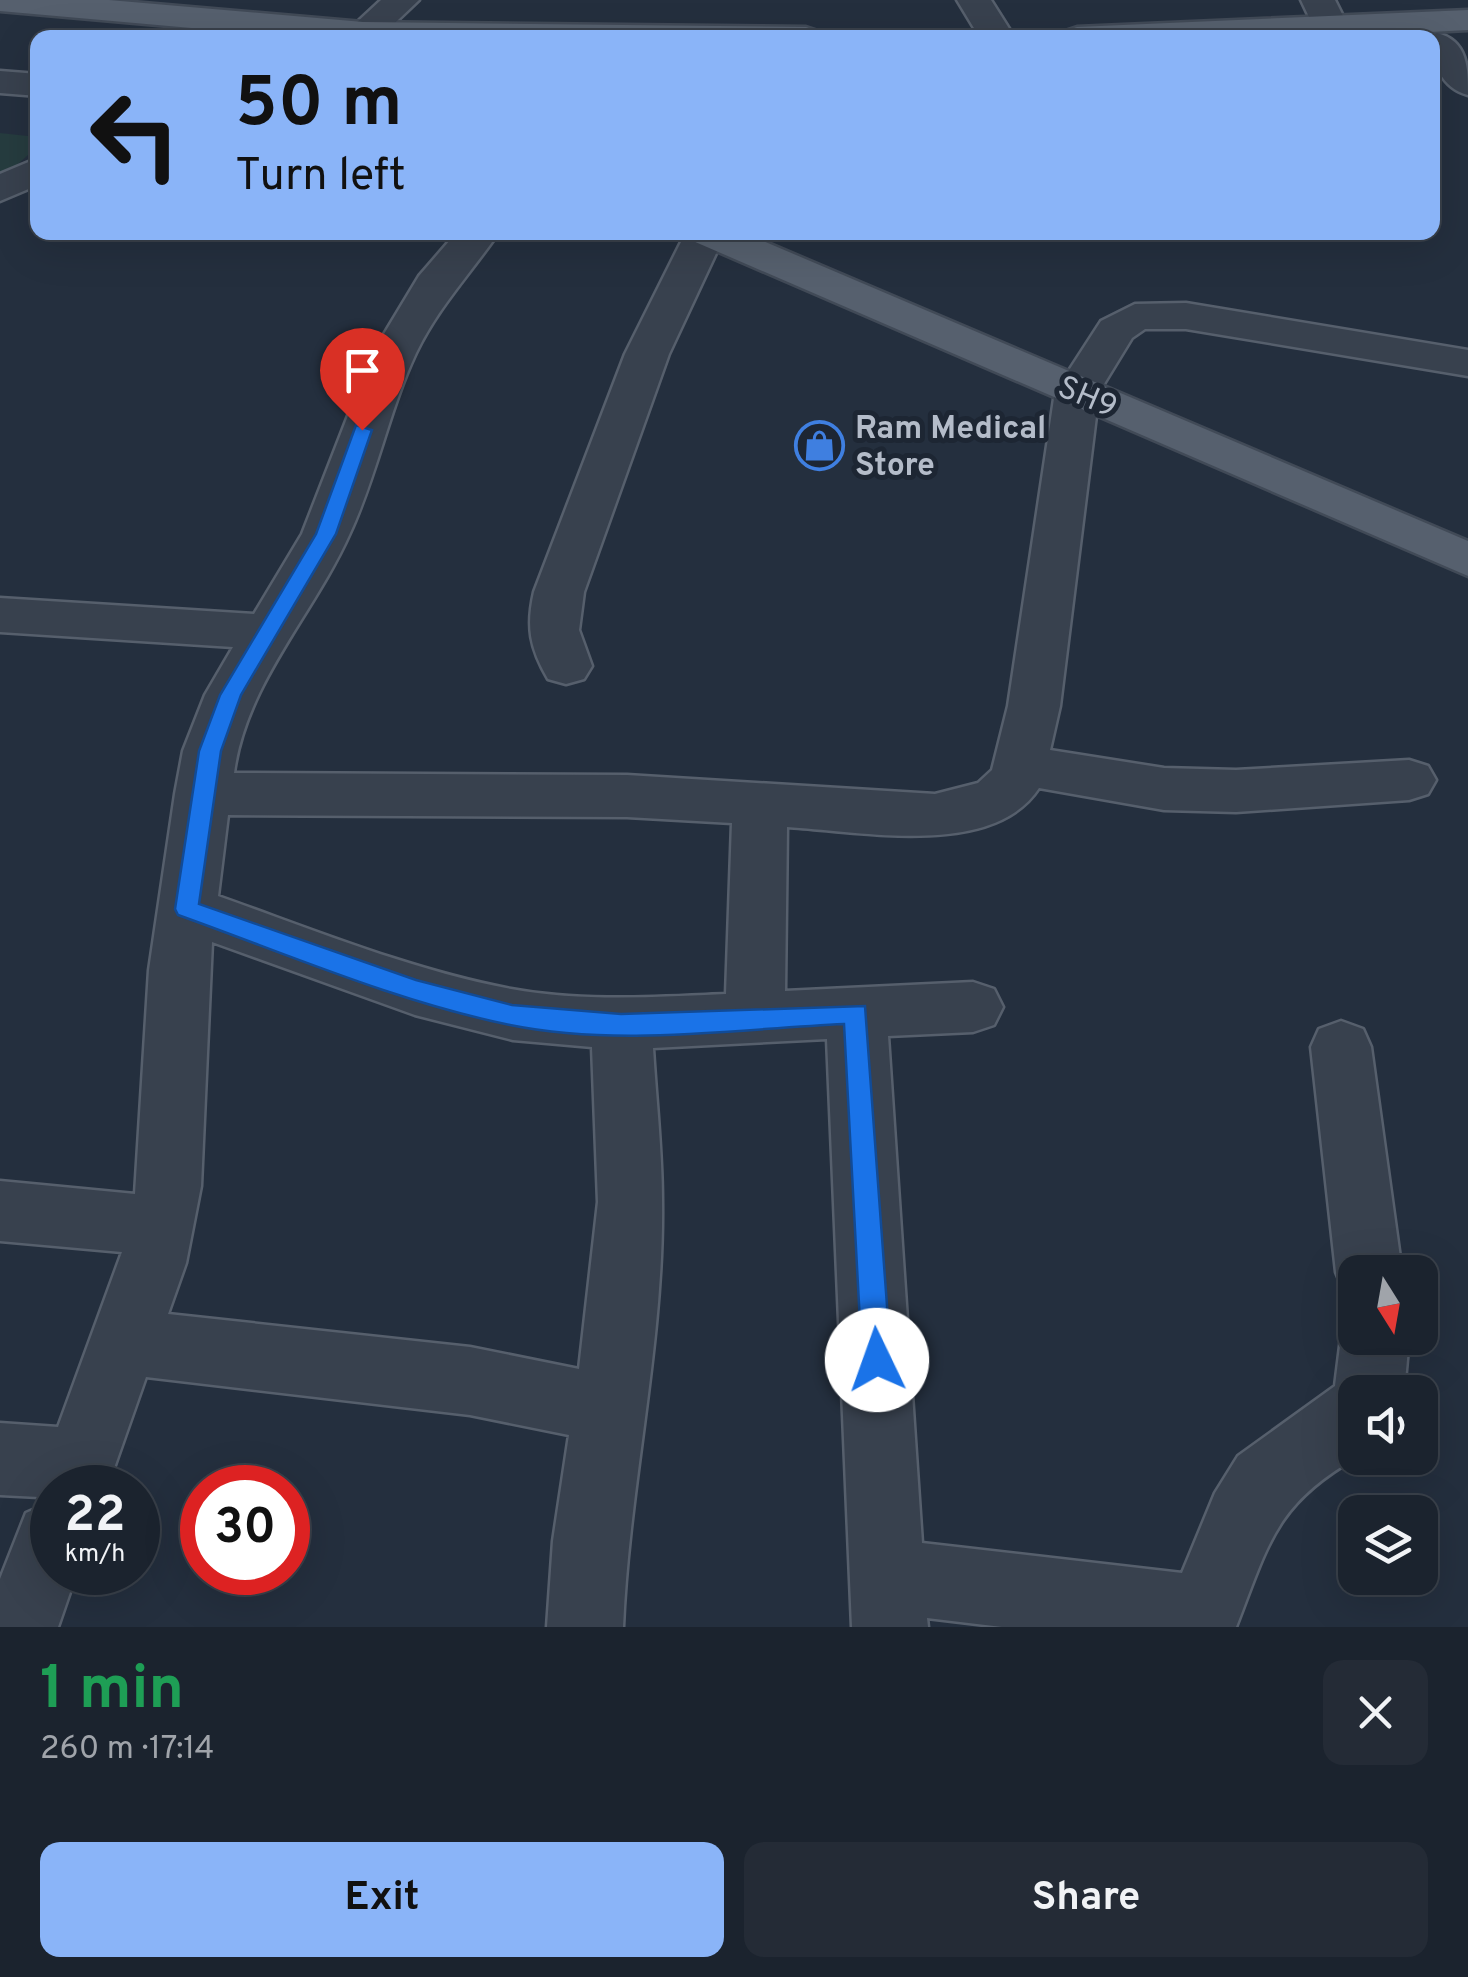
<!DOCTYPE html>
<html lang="en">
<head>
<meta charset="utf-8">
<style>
	:root { --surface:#1b232e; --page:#242b36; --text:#f1f3f6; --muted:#a0a4aa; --line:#39404a; --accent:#8ab4f8 }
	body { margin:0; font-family:Overpass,sans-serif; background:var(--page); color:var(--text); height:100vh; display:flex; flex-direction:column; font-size:38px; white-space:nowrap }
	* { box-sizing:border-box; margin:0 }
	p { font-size:32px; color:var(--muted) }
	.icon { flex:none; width:55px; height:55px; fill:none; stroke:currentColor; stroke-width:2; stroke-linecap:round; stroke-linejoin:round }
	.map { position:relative; height:1627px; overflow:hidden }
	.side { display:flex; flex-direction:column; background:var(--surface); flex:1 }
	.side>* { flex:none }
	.hud { position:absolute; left:30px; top:30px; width:1410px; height:210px; border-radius:20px; box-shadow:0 10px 40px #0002,0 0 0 2px var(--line); background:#8ab4f8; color:#111; overflow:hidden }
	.needle { width:65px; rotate:169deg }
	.fabs { position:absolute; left:1338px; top:1255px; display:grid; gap:20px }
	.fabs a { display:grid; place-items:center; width:100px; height:100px; border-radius:20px; background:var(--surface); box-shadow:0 10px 40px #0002,0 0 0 2px var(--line); font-size:50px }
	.speed { position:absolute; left:30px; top:1465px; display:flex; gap:20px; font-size:50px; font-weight:700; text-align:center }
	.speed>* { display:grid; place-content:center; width:130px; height:130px; border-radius:50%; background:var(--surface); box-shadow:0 10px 40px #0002,0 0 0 2px var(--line); line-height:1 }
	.speed small { font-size:25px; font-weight:400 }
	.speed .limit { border:15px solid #d22; background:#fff; color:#111 }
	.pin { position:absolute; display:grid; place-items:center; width:85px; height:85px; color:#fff; margin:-102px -42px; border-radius:50% 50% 50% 0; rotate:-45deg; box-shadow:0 0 10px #0007 }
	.pin .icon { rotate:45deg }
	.me { position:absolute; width:110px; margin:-55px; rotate:357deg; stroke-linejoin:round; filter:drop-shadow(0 0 8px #0008) }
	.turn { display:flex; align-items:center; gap:35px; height:210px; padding:0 40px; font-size:45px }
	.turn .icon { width:130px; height:130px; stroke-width:2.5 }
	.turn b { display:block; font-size:70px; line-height:85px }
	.round { display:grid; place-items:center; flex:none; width:105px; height:105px; border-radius:20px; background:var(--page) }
	.head { display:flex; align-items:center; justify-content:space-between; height:170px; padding:0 40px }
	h1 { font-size:60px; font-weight:700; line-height:75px; color:#1e9e55 }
	.action { display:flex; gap:20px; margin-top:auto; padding:20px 40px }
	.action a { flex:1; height:115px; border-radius:20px; background:var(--accent); color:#111; font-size:40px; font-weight:700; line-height:115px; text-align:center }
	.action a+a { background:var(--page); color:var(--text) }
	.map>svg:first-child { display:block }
	.green { fill:#263c3f }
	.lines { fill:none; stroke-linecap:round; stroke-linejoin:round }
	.minor-casing { stroke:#565f6c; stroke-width:5 }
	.major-casing { stroke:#414a57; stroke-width:5 }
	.minor { fill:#38414e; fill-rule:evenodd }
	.major { fill:#56606e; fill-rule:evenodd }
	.route { fill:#1a73e8; stroke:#114b97; stroke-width:2.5 }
	.labels { text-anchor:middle; stroke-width:10; stroke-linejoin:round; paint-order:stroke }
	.street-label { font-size:32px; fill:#b4bcc9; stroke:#1d2633 }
	.poi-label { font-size:32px; font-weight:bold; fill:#b4bcc9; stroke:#1d2633; text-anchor:start }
</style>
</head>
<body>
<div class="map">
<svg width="1468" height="1627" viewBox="0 0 1468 1627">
	<rect width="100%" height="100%" fill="#242f3e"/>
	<path class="green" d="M0,133L37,137V147L0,180Z"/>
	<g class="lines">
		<defs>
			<path id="minor" d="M381,0H419L379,38H340Z
				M957,0H991L1015,38H980Z
				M1301,0H1335L1354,38H1319Z
				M1437,33C1468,41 1468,68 1468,95C1441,88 1432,62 1432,38H1424Z
				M0,71L38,74V96L0,93Z
				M38,158V185L0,201V174Z
				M457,232H499C471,273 438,307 416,353C389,410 377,475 350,533C314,614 246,683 234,773L627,775L935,794L978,783L992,770L1008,706L1055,392L1101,321L1135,304L1186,303L1468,350V376L1186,329H1145L1132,338L1099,392L1060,706L1050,750L1164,768L1236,770L1409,760L1428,766L1436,780L1428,794L1409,800L1236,812L1164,810L1039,788C993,859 858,831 787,827L785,991L973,982L994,989L1003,1007L994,1025L973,1032L888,1036L922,1543L1182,1573L1215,1493L1238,1456L1335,1386L1341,1338L1351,1315L1355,1313V1338H1409L1404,1392H1355L1356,1458C1275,1504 1268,1545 1236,1627H1002L927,1618L928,1627H852L827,1039L653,1048C656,1099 662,1150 662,1201C664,1343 629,1485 623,1627H547L553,1541L569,1435L470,1415L146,1377L107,1488H52V1572H77L58,1627H0V1579L26,1513L42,1506L39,1497L0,1495V1423L58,1427L122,1252L0,1241V1181L135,1194L149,970L175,794L183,751L205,695L233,647L0,632V598L254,614L302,534L372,354L419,276ZM228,815L627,817L732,823L726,994C655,997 581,1002 511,989C411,970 314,930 218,896ZM212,942L415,1015L513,1040L592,1047L598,1202L579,1369L470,1347L168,1314L186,1263L201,1186Z
				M686,232H726L669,354L584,592L579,630L592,666L584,679L566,684L548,679C530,648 526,627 534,592L625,354Z
				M1341,1021L1363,1029L1371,1047L1402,1272H1355V1298L1345,1294L1336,1272L1311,1047L1319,1029Z"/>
			<path id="major" d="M0,0H109L363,22L806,27L818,31L823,38H305L0,11Z
				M1468,10V30L1315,38H1060L1065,31L1077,27Z
				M687,232H742L1468,541V576L693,241Z"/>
		</defs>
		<use href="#minor" class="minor-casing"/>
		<use href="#major" class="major-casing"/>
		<use href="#minor" class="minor"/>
		<use href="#major" class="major"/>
	</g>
	<path class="route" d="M356,425L372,430L336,534L241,695L221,751L199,904L416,980L512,1005L621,1014L865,1006L891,1360L887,1370L877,1374L867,1370L862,1360L844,1024C735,1029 618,1047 510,1025C397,1002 287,954 178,915L175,909L199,751L220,695L316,534Z"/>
	<defs>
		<symbol id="shop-ring" viewBox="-11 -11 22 22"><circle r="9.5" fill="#1d2633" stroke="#3f7fe0" stroke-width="1.5"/><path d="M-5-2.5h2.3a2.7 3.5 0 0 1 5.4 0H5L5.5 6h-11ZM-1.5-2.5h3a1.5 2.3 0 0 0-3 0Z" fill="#3f7fe0"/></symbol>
	</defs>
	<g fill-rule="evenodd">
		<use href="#shop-ring" x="792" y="418" width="55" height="55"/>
	</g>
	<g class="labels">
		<g class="street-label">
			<text transform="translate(1088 396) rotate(23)" y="11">SH9</text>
		</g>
		<g class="poi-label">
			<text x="855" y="438">Ram Medical<tspan x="855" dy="37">Store</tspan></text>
		</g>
	</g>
</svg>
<div class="fabs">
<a><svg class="needle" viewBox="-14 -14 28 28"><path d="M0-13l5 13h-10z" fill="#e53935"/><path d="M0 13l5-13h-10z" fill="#a0a4aa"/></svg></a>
<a><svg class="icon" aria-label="sound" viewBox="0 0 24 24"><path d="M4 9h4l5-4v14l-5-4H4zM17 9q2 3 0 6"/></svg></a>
<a><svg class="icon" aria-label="layers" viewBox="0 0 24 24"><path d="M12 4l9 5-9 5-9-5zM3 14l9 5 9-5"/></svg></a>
</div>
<div class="speed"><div>22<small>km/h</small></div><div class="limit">30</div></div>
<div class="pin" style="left:362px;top:430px;background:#d93025"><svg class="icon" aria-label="arrive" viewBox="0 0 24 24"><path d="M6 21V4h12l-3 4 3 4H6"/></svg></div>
<svg class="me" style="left:877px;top:1360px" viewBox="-20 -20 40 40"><circle r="19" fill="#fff"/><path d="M0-13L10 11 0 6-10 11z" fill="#1a73e8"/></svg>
<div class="hud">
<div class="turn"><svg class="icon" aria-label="left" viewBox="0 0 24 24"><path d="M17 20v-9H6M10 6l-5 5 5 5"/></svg><div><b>50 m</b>Turn left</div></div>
</div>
</div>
<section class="side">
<div class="head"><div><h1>1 min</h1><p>260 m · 17:14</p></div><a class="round"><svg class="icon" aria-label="close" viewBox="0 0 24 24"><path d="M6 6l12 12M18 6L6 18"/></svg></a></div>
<div class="action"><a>Exit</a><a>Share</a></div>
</section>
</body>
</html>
